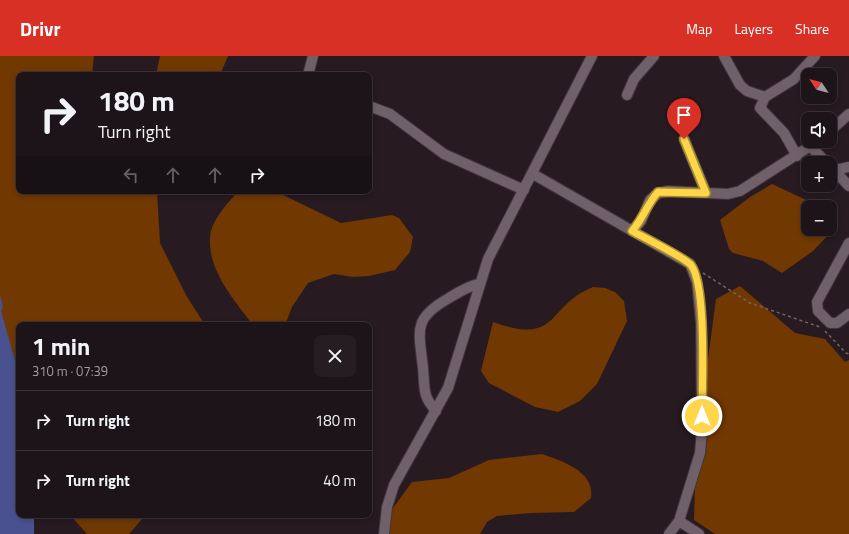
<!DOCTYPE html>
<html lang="en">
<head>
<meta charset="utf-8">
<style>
	:root { --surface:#1d1419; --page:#251d22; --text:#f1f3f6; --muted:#a09ea2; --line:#3b3338; --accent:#d93025 }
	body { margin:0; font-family:"Titillium Web",sans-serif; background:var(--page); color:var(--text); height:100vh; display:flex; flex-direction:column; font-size:15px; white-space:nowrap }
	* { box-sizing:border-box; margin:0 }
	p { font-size:13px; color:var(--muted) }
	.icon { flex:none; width:22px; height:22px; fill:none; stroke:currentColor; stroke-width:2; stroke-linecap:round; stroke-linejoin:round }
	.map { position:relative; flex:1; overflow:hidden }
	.side { position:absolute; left:16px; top:266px; width:356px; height:196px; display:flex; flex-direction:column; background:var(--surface); border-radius:8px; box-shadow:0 2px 6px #0003,0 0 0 1px var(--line) }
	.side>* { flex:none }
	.banner { position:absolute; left:16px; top:16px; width:356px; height:122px; border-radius:8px; box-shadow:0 2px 6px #0003,0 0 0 1px var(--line); background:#1d1419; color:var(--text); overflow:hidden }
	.needle { width:26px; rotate:306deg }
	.fabs { position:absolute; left:801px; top:12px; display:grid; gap:8px }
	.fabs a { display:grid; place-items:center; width:36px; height:36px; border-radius:8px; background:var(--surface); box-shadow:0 2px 6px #0003,0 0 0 1px var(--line); font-size:20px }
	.pin { position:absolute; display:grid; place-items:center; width:34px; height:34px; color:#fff; margin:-41px -17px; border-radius:50% 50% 50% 0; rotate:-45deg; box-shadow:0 0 4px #0007 }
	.pin .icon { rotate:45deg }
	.me { position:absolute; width:44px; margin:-22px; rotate:0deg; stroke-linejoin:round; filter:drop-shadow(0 0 3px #0008) }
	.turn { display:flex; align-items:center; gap:14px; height:84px; padding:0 16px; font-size:18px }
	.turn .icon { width:52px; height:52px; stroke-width:2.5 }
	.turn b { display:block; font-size:28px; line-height:34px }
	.lanes { display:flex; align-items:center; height:38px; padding:0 16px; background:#0003; justify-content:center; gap:20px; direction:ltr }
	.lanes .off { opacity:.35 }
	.round { display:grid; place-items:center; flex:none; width:42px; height:42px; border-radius:8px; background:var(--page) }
	.overview { display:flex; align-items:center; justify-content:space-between; height:68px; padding:0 16px }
	h1 { font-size:24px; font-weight:700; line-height:30px }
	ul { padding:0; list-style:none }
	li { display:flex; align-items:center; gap:12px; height:60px; padding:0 16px; border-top:1px solid var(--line) }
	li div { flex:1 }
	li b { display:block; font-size:15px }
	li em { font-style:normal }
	header { display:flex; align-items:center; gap:24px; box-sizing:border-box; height:56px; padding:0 20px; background:var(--accent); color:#fff }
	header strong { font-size:19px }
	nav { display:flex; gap:22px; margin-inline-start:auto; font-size:14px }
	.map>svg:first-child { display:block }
	.forest { fill:#713802 }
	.water { fill:#49528f }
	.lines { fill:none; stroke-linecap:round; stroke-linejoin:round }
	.minor-casing { stroke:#40353b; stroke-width:12 }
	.path { stroke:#71656b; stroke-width:1.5; stroke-dasharray:3 3; stroke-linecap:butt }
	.minor { stroke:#706069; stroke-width:10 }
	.route-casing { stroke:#a68a30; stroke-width:10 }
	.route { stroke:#ffd54a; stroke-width:7 }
</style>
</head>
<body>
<header>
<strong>Drivr</strong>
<nav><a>Map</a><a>Layers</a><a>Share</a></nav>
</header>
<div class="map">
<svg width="849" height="478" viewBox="0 0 849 478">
	<rect width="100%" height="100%" fill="#271a21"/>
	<path class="forest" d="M0,0H94L92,19H19V135H157L160,187L186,239L205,269H19V343L0,262Z
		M160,0H228L220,19H156Z
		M772,128L819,150L820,151H808V173H830V163L836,171L813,195L782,217L763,205L733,197L729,193L720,164L750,141Z
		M239,135L279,137L341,167L392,159L399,162L413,181L410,196L395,214L369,220L353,221L334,218L308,227L292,251L287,264L282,269H253C235,245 208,215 210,182C210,166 228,146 239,135Z
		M740,230L795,277L825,283L845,306L849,304V478H715L694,464L696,394L716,243Z
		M593,231L605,232L615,236L624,245L627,265L597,328L580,345L558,356L535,351L489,327L481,315L493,266C561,290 545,250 593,231Z
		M542,398C562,405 595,415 591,442L574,456L531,457L497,460L487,466L480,478H379L393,452L412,426L449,422L489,404Z
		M70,459H143V462L129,478H87Z"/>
	<path class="water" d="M0,239L3,251L1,255L19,319V459H34V478H0Z"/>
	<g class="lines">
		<defs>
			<path id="minor" d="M724,0L740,29L747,35L765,41
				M308,19L313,0
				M627,39L634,23L654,0
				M369,50L390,58L444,98L524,134
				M830,75L849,58
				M684,83L706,137
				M811,91L827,107
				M797,100L784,77L760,52L765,41L794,23L815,0
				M830,110L849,130
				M835,114L849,111
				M533,118L690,208L697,226L701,267L702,374L700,397L679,465L669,478
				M632,175L641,165L650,144L658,137L668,135L728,138L740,135L818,85
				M849,187L817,246L818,255L830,267H837L849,258
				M436,355C422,340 425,332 423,312C419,274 412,263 449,242C459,236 468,230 479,228
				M679,465L699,478
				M384,478L387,451L394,429L448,332L488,203L592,0"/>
		</defs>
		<use href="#minor" class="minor-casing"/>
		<path class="path" d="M703,217L750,247L820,271
			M825,275L846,297L849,298"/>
		<use href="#minor" class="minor"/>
	</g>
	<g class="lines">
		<defs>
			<path id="route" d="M684,83L706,137L658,136C647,148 643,163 632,175C643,181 685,202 691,209C707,230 702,330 702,360"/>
		</defs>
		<use href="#route" class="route-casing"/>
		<use href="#route" class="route"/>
	</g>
</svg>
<div class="fabs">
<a><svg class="needle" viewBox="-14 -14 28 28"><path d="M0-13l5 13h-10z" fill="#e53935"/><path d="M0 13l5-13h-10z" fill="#a09ea2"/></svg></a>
<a><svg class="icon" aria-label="sound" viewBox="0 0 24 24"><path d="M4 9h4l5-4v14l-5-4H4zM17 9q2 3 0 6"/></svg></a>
<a>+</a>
<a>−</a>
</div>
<div class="pin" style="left:684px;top:83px;background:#d93025"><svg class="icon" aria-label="arrive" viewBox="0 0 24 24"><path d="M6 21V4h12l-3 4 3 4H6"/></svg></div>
<svg class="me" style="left:702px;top:360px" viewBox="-20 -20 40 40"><circle r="17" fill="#ffd54a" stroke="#fff" stroke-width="3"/><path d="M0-11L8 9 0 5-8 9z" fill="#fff"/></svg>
<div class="banner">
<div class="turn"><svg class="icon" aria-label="right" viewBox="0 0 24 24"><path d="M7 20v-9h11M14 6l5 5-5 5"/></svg><div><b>180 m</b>Turn right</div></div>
<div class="lanes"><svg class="icon off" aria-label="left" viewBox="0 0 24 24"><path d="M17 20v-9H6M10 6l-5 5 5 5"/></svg><svg class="icon off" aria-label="ahead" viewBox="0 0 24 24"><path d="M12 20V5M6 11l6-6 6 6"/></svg><svg class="icon off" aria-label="ahead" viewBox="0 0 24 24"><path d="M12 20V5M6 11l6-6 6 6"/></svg><svg class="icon" aria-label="right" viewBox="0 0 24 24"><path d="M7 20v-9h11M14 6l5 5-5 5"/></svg></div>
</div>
<section class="side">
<div class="overview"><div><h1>1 min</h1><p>310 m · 07:39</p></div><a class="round"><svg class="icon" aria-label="close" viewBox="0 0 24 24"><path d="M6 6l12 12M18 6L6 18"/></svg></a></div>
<ul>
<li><svg class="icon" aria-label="right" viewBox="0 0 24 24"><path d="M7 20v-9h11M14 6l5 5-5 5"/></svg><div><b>Turn right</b></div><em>180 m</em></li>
<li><svg class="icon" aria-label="right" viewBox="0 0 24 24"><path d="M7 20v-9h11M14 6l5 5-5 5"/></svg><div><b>Turn right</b></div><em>40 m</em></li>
</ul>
</section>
</div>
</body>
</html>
